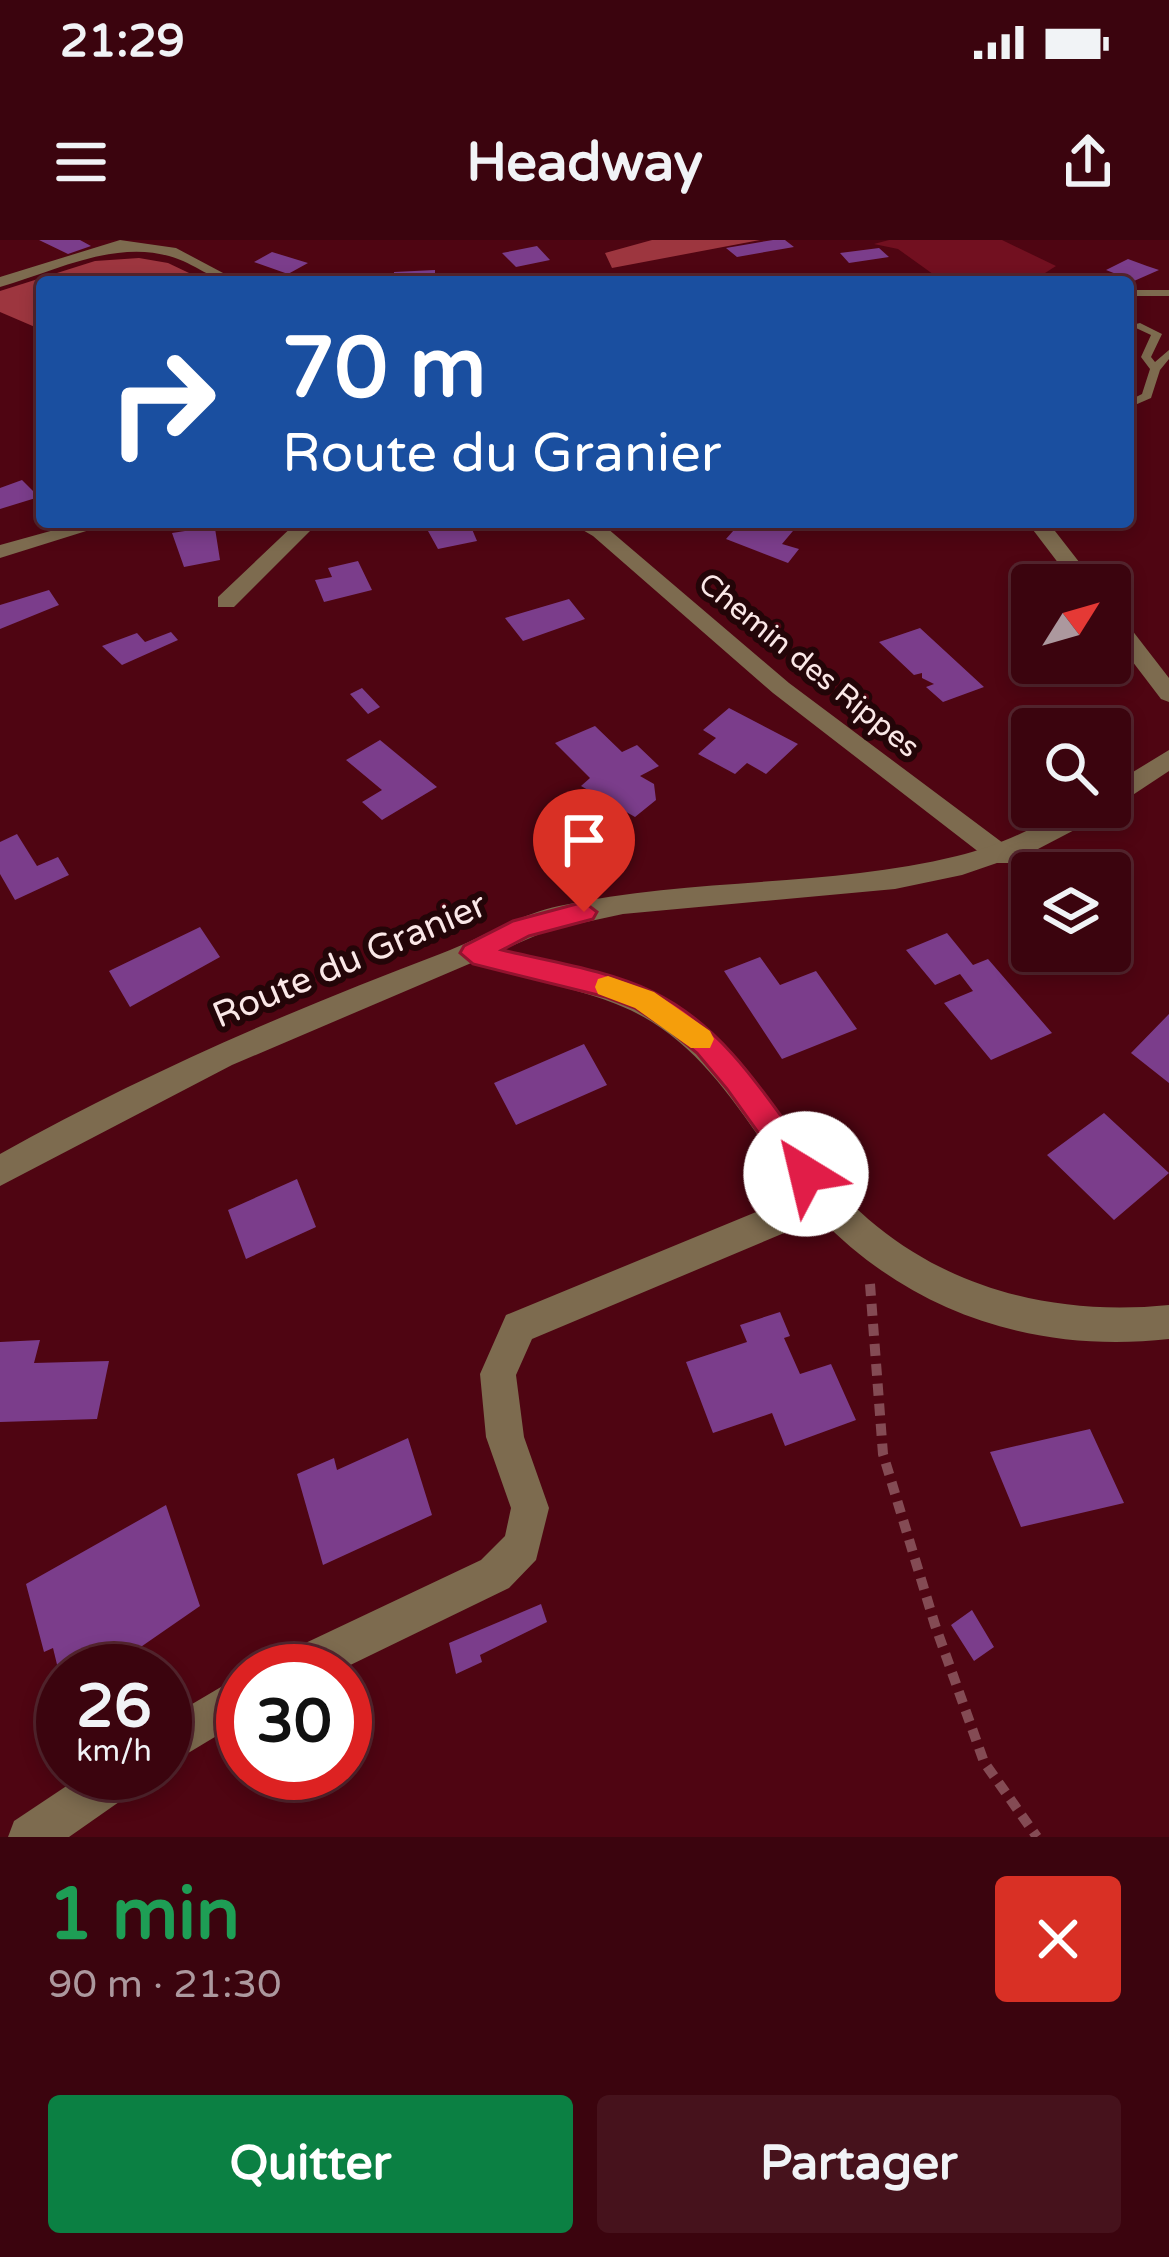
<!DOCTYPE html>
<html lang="fr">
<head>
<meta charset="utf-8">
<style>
	:root { --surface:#3b040e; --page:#46121c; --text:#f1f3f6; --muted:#ac989e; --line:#54252e; --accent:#0b8043 }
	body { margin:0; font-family:"Varela Round",sans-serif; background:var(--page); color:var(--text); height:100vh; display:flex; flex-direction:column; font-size:45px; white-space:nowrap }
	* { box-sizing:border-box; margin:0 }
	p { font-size:39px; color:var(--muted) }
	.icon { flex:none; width:66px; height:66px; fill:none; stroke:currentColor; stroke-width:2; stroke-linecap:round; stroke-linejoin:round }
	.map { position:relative; height:1597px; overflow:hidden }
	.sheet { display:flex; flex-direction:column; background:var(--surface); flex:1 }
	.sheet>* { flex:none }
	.banner { position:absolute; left:36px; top:36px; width:1098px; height:252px; border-radius:12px; box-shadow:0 6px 18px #0003,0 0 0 3px var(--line); background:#1a4fa0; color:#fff; overflow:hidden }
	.needle { width:78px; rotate:53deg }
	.buttons { position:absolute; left:1011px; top:324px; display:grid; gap:24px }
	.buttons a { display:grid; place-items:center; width:120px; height:120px; border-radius:12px; background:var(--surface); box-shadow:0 6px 18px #0003,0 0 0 3px var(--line); font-size:60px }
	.speed { position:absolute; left:36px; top:1404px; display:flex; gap:24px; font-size:60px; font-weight:700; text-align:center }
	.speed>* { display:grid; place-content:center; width:156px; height:156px; border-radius:50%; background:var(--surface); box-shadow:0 6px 18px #0003,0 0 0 3px var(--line); line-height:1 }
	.speed small { font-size:30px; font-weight:400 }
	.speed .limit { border:18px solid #d22; background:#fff; color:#111 }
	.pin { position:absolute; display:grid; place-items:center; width:102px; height:102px; color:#fff; margin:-123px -51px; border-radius:50% 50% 50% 0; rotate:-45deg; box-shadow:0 0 12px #0007 }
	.pin .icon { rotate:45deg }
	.me { position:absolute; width:132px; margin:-66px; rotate:324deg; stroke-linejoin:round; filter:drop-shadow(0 0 9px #0008) }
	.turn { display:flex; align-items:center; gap:42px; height:252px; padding:0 48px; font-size:54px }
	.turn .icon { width:156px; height:156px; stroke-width:2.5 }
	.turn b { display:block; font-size:84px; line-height:102px }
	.round { display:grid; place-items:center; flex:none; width:126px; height:126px; border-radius:12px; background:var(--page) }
	.summary { display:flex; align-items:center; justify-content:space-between; height:204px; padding:0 48px }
	h1 { font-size:72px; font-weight:800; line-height:90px; color:#1e9e55 }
	.button { display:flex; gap:24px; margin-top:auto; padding:24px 48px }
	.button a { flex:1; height:138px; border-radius:12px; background:var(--accent); color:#fff; font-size:48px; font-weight:800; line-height:138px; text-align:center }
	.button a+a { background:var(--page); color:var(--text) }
	.status { display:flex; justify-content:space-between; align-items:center; height:84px; padding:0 60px; background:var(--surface); direction:ltr }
	.status svg { height:33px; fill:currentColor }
	header { display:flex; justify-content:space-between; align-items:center; height:156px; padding:0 48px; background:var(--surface); font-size:54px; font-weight:800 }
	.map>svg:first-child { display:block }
	.green { fill:#721020 }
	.forest { fill:#9d363f }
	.building { fill:#7b3d8b }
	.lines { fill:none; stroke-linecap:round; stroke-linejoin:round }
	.path { stroke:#844b54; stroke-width:10; stroke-dasharray:12 8; stroke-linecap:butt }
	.service { fill:#7d6b4f; fill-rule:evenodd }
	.minor { fill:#7d6b4f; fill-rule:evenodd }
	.tertiary { fill:#7d6b4f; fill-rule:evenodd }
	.route { fill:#e11d48; stroke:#92132f; stroke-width:3 }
	.slow { fill:#f59e0b }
	.labels { text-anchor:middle; stroke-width:12; stroke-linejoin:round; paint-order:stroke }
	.far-street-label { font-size:30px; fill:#fae7e7; stroke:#230508 }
	.street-label { font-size:36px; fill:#fae7e7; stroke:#230508 }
</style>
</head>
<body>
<div class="status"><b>21:29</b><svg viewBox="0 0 49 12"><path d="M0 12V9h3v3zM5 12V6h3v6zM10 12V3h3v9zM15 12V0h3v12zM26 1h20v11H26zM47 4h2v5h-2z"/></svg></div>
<header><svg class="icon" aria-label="menu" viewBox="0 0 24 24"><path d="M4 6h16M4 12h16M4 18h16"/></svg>Headway<svg class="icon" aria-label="share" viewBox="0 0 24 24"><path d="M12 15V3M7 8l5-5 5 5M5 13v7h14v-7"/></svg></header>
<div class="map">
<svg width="1169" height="1597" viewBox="0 0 1169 1597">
	<rect width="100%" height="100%" fill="#4f0512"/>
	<path class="green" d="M889,0H1002L1056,26L1031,42H944L898,9L874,4Z"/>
	<path class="forest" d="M652,0H760L612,28L605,13Z
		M139,18L168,23L208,42H42V90L0,72V51L95,21Z"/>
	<path class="building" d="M39,0H80L91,6L68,14Z
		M773,0H785L794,7L737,17L726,8Z
		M537,6L550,20L516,27L502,13Z
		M879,8L889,17L849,23L840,13Z
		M272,12L308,23L288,34L254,22Z
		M1128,19L1147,26L1159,30L1134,41L1106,30Z
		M435,30V40L394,42V32Z
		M22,240L39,257L0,269V248Z
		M214,282L220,320L184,327L172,293L185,291L183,284Z
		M423,282H469L477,301L438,309Z
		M741,282H808L804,287L798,285L782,304L799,309L788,323L726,299Z
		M358,321L372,350L324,362L315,340L332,337L328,328Z
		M49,350L59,365L0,389V365Z
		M569,359L585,379L523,401L505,378Z
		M920,388L984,447L943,462L926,447L934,444L922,438V433L914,435L879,402Z
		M171,392L178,400L122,425L102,406L137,393L145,402Z
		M1050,423H1097L1109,438L1060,436Z
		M362,448L380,467L368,474L350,454Z
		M729,468L798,504L766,534L747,523L735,534L698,514L716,498L703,490Z
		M595,486L622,512L637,505L659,526L640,536L654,544L656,560L635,577L581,546L590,538L555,503Z
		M380,500L437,547L382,580L362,562L382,550L346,520Z
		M17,594L37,626L58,617L69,635L15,660L0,634V602Z
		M200,687L220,717L130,767L109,731Z
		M947,693L973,725L988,719L1052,793L991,820L944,763L973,751L960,734L935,745L906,710Z
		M760,717L780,745L816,731L857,789L782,819L724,731Z
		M1169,774V843L1131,813Z
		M584,804L607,845L516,885L494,843Z
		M1104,873L1169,933L1114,980L1047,915Z
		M297,939L316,987L246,1019L228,970Z
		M780,1072L790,1096L784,1098L800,1134L831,1124L856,1180L785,1206L772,1173L713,1193L686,1122L747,1102L740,1085Z
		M40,1100L34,1123L109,1121L97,1179L0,1182V1102Z
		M1090,1189L1124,1263L1021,1287L990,1212Z
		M408,1198L432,1275L323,1325L297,1234L334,1218L337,1230Z
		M166,1265L200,1366L106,1431H63L61,1441L53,1408L44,1412L26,1344Z
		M541,1364L547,1382L480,1415L482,1422L456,1434L449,1403Z
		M972,1370L994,1407L974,1421L951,1385Z"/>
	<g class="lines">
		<path class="path" d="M870,1044L883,1214L935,1385L984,1522L1037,1597"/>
		<path class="service" d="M1128,50H1169V56H1128Z
			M1140,83L1162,94L1151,117L1155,122L1169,110V119L1160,130L1151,158L1128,168V161L1142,154L1150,129L1141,117L1151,95L1136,88V84Z"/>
		<path class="minor" d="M120,0L176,8L240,42C211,42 196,23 169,16C113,0 53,32 0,47V37Z
			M83,282H115L0,318V305Z
			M297,282H319L234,367H218V357Z
			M569,282H595L607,288L789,443L1011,609L1015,616L1011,623H993L773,453L593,296Z
			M1027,282H1048L1097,345H1075Z
			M1110,370L1118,372L1169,438V462L1161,459L1110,392Z
			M474,702C546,724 627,730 690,775C743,812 775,870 814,921C900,1035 1030,1079 1169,1065V1099C1038,1114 912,1074 820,978L532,1099L516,1135L524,1197L549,1268L536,1320L509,1348L338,1431H272L278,1416L481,1320L505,1296L511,1268L486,1197L480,1134L506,1075L800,954C745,883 705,798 616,764C567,745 514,737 464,721L460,713L464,705Z
			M243,1434V1480L165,1527V1480Z
			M86,1533H146L139,1548L69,1597H8L14,1581Z"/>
		<path class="tertiary" d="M1169,510V531L1119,564L1110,567V546Z
			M1074,567H1109L1105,574L1038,609L962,635L895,649L623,674L549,690L232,825L0,946V914C141,835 289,771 440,714C480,699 517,675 559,666C690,637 826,648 957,616C999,606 1036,587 1074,567Z"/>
	</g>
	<path class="route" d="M584,662L597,672L593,679L529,696L502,710C552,722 607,730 653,752C726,787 770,862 816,925L820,934L816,944L806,948L795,944L727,849L697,813L669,790L635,768L606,757L473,724L460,713L464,706L513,681Z"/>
	<path class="slow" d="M608,736L654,752L710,791L714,799L710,808H691L635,768L598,754L595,747L598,739Z"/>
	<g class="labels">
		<g class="far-street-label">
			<text transform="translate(809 425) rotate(39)" y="10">Chemin des Rippes</text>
		</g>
		<g class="street-label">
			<text transform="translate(349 719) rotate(-23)" y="13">Route du Granier</text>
		</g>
	</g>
</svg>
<div class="buttons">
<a><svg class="needle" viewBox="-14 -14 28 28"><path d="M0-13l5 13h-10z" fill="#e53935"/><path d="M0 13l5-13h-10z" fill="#ac989e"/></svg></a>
<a><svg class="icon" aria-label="search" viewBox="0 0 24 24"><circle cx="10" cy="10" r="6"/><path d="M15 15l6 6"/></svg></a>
<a><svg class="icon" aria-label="layers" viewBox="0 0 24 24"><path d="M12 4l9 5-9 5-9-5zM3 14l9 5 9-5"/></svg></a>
</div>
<div class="speed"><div>26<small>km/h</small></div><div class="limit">30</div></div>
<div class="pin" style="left:584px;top:672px;background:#d93025"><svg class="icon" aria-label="arrive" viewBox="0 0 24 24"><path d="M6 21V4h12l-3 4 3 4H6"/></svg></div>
<svg class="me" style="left:806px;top:934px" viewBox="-20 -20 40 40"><circle r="19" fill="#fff"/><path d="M0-13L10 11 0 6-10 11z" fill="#e11d48"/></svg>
<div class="banner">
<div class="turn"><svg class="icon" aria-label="right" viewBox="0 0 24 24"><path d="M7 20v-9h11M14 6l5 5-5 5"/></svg><div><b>70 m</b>Route du Granier</div></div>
</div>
</div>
<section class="sheet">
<div class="summary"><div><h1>1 min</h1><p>90 m · 21:30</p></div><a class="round" style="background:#d93025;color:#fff"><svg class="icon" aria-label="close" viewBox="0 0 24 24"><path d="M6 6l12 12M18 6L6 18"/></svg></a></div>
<div class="button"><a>Quitter</a><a>Partager</a></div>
</section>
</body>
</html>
